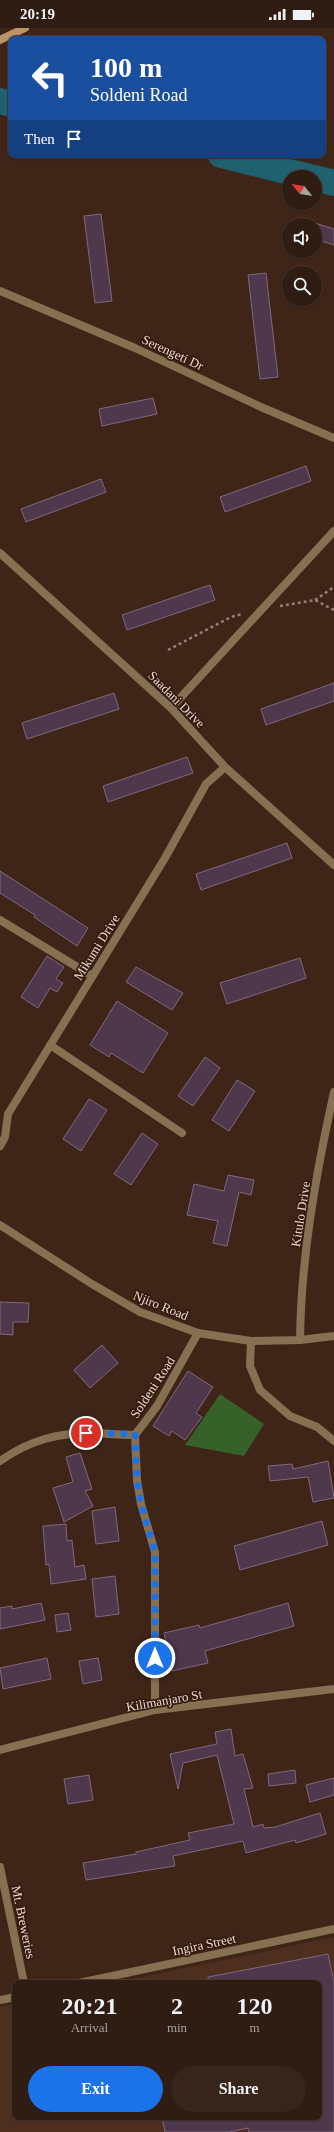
<!DOCTYPE html>
<html lang="en">
<head>
<meta charset="utf-8">
<style>
	:root { --surface:#2f1c12; --page:#37251b; --text:#f1f3f6; --muted:#a7a19f; --line:#4a3a32; --accent:#1a73e8 }
	body { margin:0; font-family:"Times New Roman",serif; background:var(--page); color:var(--text); height:100vh; display:flex; flex-direction:column; font-size:15px; white-space:nowrap }
	* { box-sizing:border-box; margin:0 }
	p { font-size:13px; color:var(--muted) }
	.icon { flex:none; width:22px; height:22px; fill:none; stroke:currentColor; stroke-width:2; stroke-linecap:round; stroke-linejoin:round }
	.map { position:relative; flex:1; overflow:hidden }
	.sheet { position:absolute; left:12px; top:1952px; width:310px; height:140px; display:flex; flex-direction:column; background:var(--surface); border-radius:8px; box-shadow:0 1px 3px #0004,0 0 0 1px var(--line) }
	.sheet>* { flex:none }
	.top-card { position:absolute; left:8px; top:8px; width:318px; height:122px; border-radius:8px; box-shadow:0 1px 3px #0004,0 0 0 1px var(--line); background:#1a4fa0; color:#fff; overflow:hidden }
	.needle { width:26px; rotate:300deg }
	.controls { position:absolute; left:282px; top:142px; display:grid; gap:8px }
	.controls a { display:grid; place-items:center; width:40px; height:40px; border-radius:50%; background:var(--surface); box-shadow:0 1px 3px #0004,0 0 0 1px var(--line); font-size:20px }
	.pin { position:absolute; display:grid; place-items:center; width:34px; height:34px; color:#fff; margin:-17px; border:2px solid #fff; border-radius:50%; box-shadow:0 1px 4px #0007 }
	.me { position:absolute; width:44px; margin:-22px; rotate:0deg; stroke-linejoin:round; filter:drop-shadow(0 0 3px #0008) }
	.turn { display:flex; align-items:center; gap:14px; height:84px; padding:0 16px; font-size:18px }
	.turn .icon { width:52px; height:52px; stroke-width:2.5 }
	.turn b { display:block; font-size:28px; line-height:34px }
	.then { display:flex; align-items:center; height:38px; padding:0 16px; background:#0003; gap:8px; font-size:15px }
	.eta { display:flex; justify-content:space-evenly; align-items:center; height:68px; text-align:center }
	.eta b { font-size:24px; font-weight:600; line-height:28px }
	.button { display:flex; gap:8px; margin-top:auto; padding:8px 16px }
	.button a { flex:1; height:46px; border-radius:24px; background:var(--accent); color:#fff; font-size:16px; font-weight:600; line-height:46px; text-align:center }
	.button a+a { background:var(--page); color:var(--text) }
	.status { display:flex; justify-content:space-between; align-items:center; height:28px; padding:0 20px; background:var(--surface); direction:ltr }
	.status svg { height:11px; fill:currentColor }
	.map>svg:first-child { display:block }
	.built { fill:#4e2f1f }
	.green { fill:#366128 }
	.lines { fill:none; stroke-linecap:round; stroke-linejoin:round }
	.river { stroke:#206170; stroke-width:26 }
	.building { fill:#4f384c; stroke:#80677d }
	.path { stroke:#957f75; stroke-width:2.5; stroke-dasharray:3 3; stroke-linecap:butt }
	.minor { stroke:#867052; stroke-width:8 }
	.tertiary { stroke:#867052; stroke-width:8 }
	.secondary { stroke:#b99565; stroke-width:8 }
	.route { stroke:#1a73e8; stroke-width:7; stroke-dasharray:0 12.6 }
	.labels { text-anchor:middle; stroke-width:3.5; stroke-linejoin:round; paint-order:stroke }
	.street-label { font-size:13px; fill:#ead8d0; stroke:#341b0e }
</style>
</head>
<body>
<div class="status"><b>20:19</b><svg viewBox="0 0 49 12"><path d="M0 12V9h3v3zM5 12V6h3v6zM10 12V3h3v9zM15 12V0h3v12zM26 1h20v11H26zM47 4h2v5h-2z"/></svg></div>
<div class="map">
<svg width="334" height="2104" viewBox="0 0 334 2104">
	<rect width="100%" height="100%" fill="#3f2518"/>
	<path class="built" d="M334,1909V2104H0V1979L15,1976V2089H319V1955H114Z"/>
	<path class="green" d="M220,1366L264,1396L244,1428L185,1417Z"/>
	<g class="lines">
		<path class="river" d="M0,73L11,76
			M221,127L310,149
			M315,150L334,155"/>
	</g>
	<path class="building" d="M101,186L112,273L95,275L84,188Z
		M315,195L334,201V217L315,211Z
		M266,245L278,349L260,351L248,247Z
		M153,370L157,386L102,398L99,381Z
		M306,438L311,453L225,484L220,469Z
		M101,451L106,464L26,494L21,481Z
		M210,557L215,572L127,602L122,587Z
		M334,655V673L266,697L261,681Z
		M114,665L119,681L27,711L22,695Z
		M187,729L193,745L108,774L103,758Z
		M287,815L292,830L201,862L196,846Z
		M0,843L88,900L77,918L34,889L35,887L0,865Z
		M47,928L64,939L56,951L63,955L57,964L50,960L38,980L21,969Z
		M300,930L306,950L227,976L220,955Z
		M136,939L183,965L172,982L126,954Z
		M117,973L168,1005L143,1045L111,1025L109,1029L90,1017Z
		M205,1029L220,1040L193,1078L178,1068Z
		M237,1052L255,1063L229,1103L212,1092Z
		M89,1071L107,1082L81,1123L63,1111Z
		M142,1105L158,1116L131,1157L114,1146Z
		M228,1147L254,1152L251,1167L239,1164L227,1218L213,1215L218,1193L187,1187L194,1156L224,1163Z
		M0,1274L29,1275L28,1294H13V1307L0,1306Z
		M102,1317L118,1335L90,1360L74,1342Z
		M188,1343L213,1359L196,1385L202,1389L185,1412L172,1403L169,1408L153,1398Z
		M80,1425L92,1461L85,1463L93,1478L64,1494L53,1460L73,1454L66,1429Z
		M328,1433L334,1470L313,1474L308,1449L270,1453L268,1438L292,1436L293,1441Z
		M115,1479L119,1513L96,1516L92,1483Z
		M322,1493L328,1517L240,1542L234,1518Z
		M66,1496L67,1513L72,1512L75,1539L84,1537L86,1551L51,1556L49,1536L46,1537L43,1498Z
		M115,1548L119,1586L96,1589L92,1551Z
		M41,1575L45,1592L0,1601V1580L12,1578V1581Z
		M288,1575L294,1598L205,1623L208,1635L172,1643L164,1605L199,1597L200,1600Z
		M68,1585L71,1602L57,1604L55,1587Z
		M47,1630L51,1651L3,1661L0,1640Z
		M98,1630L102,1652L83,1656L79,1633Z
		M231,1701L235,1728L243,1726L253,1760L244,1761L253,1799L263,1796L264,1800L275,1799L320,1785L326,1806L296,1815L295,1812L246,1825L243,1813L173,1828L175,1838L86,1852L83,1835L136,1826V1824L190,1812L188,1805L234,1796L217,1727L183,1735L178,1761L170,1726L217,1716L215,1704Z
		M295,1742L296,1755L269,1758L268,1746Z
		M89,1747L93,1772L68,1776L64,1751Z
		M334,1750V1767L310,1774L306,1757Z
		M328,1926L334,1954V2104H249L248,2100L229,2104H165L162,2089H319V1955H209L208,1949Z"/>
	<g class="lines">
		<path class="path" d="M315,572L334,559
			M280,578L315,572L334,582
			M168,622L231,589L242,586"/>
		<path class="minor" d="M0,263L135,320L261,379L334,410
			M0,525L171,680L225,739L334,837
			M171,680L334,503
			M0,892L92,948
			M50,1017L182,1105
			M0,1118L5,1109L8,1086L165,830L206,756L225,739
			M300,1312C301,1229 316,1145 334,1064
			M135,1407L137,1452L141,1476L155,1524V1682
			M0,1433C30,1412 59,1404 96,1405C109,1406 122,1407 135,1407L157,1378L198,1305
			M0,1722L155,1682L334,1661
			M0,1839L24,1955"/>
		<path class="tertiary" d="M0,1197L92,1256L140,1284L198,1305L251,1313L300,1312L334,1308
			M251,1313L250,1338L260,1362L290,1388L317,1399L334,1413
			M79,1955L334,1901
			M0,1972L15,1969"/>
		<path class="secondary" d="M0,12L25,0"/>
	</g>
	<g class="lines">
		<path class="route" d="M86,1405L135,1406L137,1452L141,1476L155,1524V1630"/>
	</g>
	<g class="labels">
		<g class="street-label">
			<text transform="translate(173 324) rotate(25)" y="5">Serengeti Dr</text>
			<text transform="translate(177 671) rotate(45)" y="5">Saadani Drive</text>
			<text transform="translate(96 919) rotate(-58)" y="5">Mikumi Drive</text>
			<text transform="translate(300 1186) rotate(-81)" y="5">Kitulo Drive</text>
			<text transform="translate(161 1277) rotate(22)" y="5">Njiro Road</text>
			<text transform="translate(152 1359) rotate(-57)" y="5">Soldeni Road</text>
			<text transform="translate(164 1672) rotate(-10)" y="5">Kilimanjaro St</text>
			<text transform="translate(24 1894) rotate(78)" y="5">Mt. Breweries</text>
			<text transform="translate(204 1916) rotate(-12)" y="5">Ingira Street</text>
		</g>
	</g>
</svg>
<div class="controls">
<a><svg class="needle" viewBox="-14 -14 28 28"><path d="M0-13l5 13h-10z" fill="#e53935"/><path d="M0 13l5-13h-10z" fill="#a7a19f"/></svg></a>
<a><svg class="icon" aria-label="sound" viewBox="0 0 24 24"><path d="M4 9h4l5-4v14l-5-4H4zM17 9q2 3 0 6"/></svg></a>
<a><svg class="icon" aria-label="search" viewBox="0 0 24 24"><circle cx="10" cy="10" r="6"/><path d="M15 15l6 6"/></svg></a>
</div>
<div class="pin" style="left:86px;top:1405px;background:#d93025"><svg class="icon" aria-label="arrive" viewBox="0 0 24 24"><path d="M6 21V4h12l-3 4 3 4H6"/></svg></div>
<svg class="me" style="left:155px;top:1630px" viewBox="-20 -20 40 40"><circle r="17" fill="#1a73e8" stroke="#fff" stroke-width="3"/><path d="M0-11L8 9 0 5-8 9z" fill="#fff"/></svg>
<div class="top-card">
<div class="turn"><svg class="icon" aria-label="left" viewBox="0 0 24 24"><path d="M17 20v-9H6M10 6l-5 5 5 5"/></svg><div><b>100 m</b>Soldeni Road</div></div>
<div class="then">Then<svg class="icon" aria-label="arrive" viewBox="0 0 24 24"><path d="M6 21V4h12l-3 4 3 4H6"/></svg></div>
</div>
<section class="sheet">
<div class="eta">
<div><b>20:21</b><p>Arrival</p></div>
<div><b>2</b><p>min</p></div>
<div><b>120</b><p>m</p></div>
</div>
<div class="button"><a>Exit</a><a>Share</a></div>
</section>
</div>
</body>
</html>
